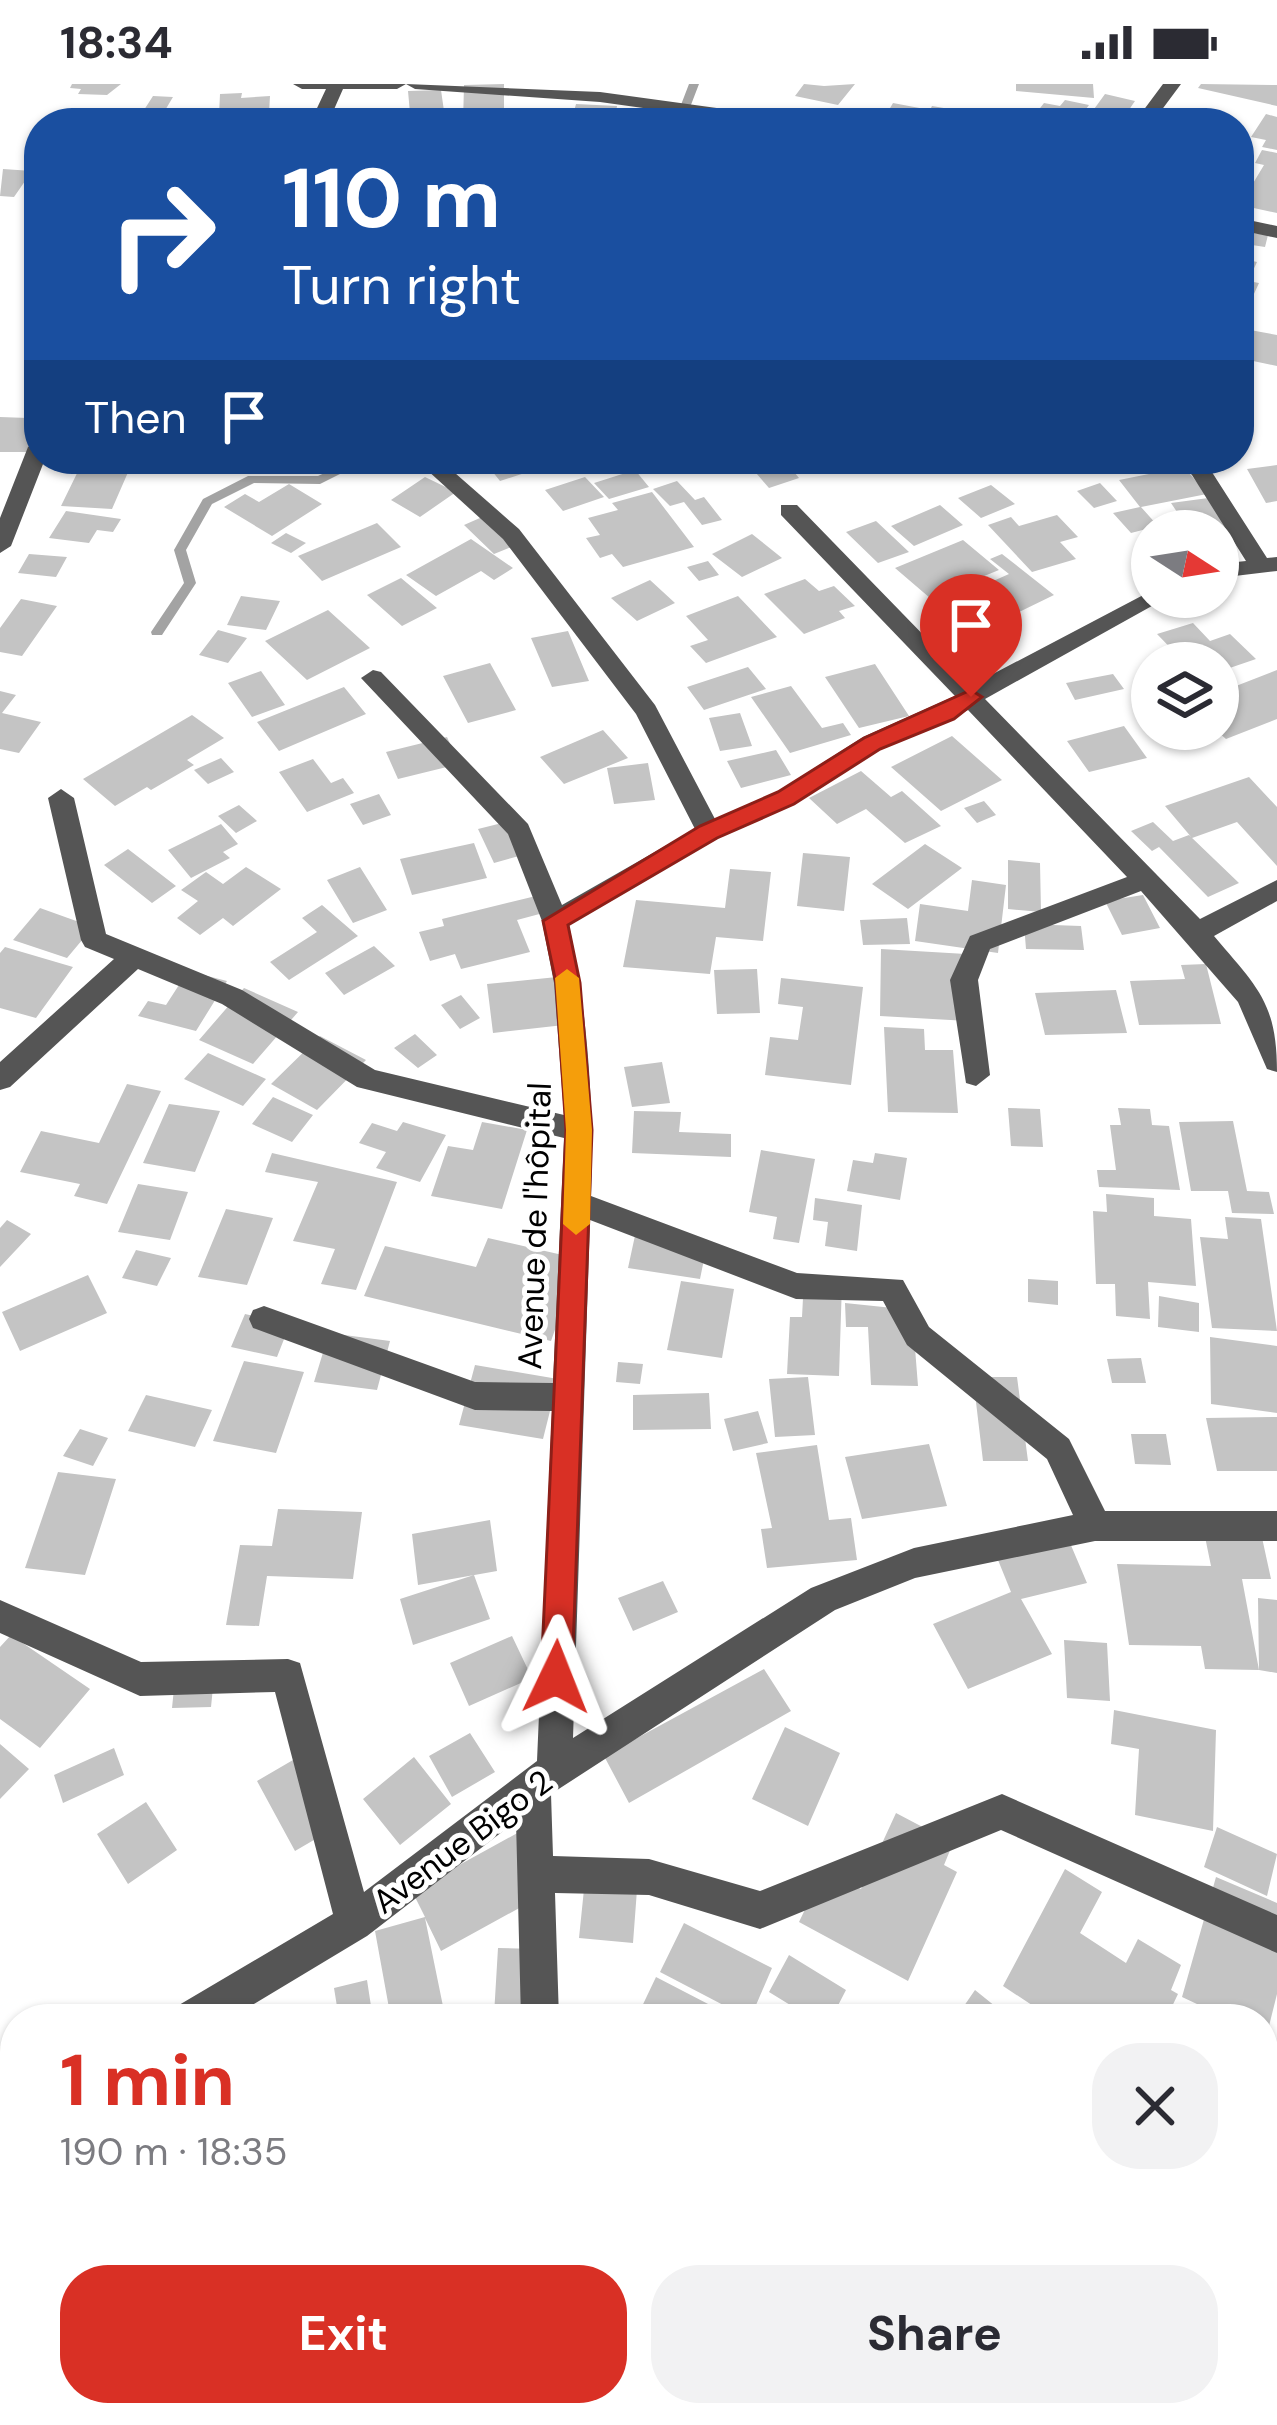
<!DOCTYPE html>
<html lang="en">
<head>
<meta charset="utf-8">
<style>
	:root { --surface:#fff; --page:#f2f2f3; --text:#2b2b33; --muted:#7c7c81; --accent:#d93025 }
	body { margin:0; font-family:"DM Sans",sans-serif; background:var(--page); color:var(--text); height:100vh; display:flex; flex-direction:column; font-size:45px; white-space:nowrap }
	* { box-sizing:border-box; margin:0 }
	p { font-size:39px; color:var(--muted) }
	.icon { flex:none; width:66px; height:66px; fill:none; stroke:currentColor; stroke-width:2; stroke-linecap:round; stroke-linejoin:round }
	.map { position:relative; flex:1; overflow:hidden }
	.panel { position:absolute; left:0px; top:1920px; width:1278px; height:423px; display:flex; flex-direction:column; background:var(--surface); border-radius:48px 48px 0 0; box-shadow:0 3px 9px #0004 }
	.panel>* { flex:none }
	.top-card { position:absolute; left:24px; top:24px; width:1230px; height:366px; border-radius:48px; box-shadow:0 3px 9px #0004; background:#1a4fa0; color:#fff; overflow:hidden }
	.needle { width:78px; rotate:102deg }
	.buttons { position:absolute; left:1131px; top:426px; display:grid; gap:24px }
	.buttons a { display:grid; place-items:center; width:108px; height:108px; border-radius:50%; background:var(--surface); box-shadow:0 3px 9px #0004; font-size:60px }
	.pin { position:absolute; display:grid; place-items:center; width:102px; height:102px; color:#fff; margin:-123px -51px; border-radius:50% 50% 50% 0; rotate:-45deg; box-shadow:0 0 12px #0007 }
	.pin .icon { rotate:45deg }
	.me { position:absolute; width:132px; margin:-66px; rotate:2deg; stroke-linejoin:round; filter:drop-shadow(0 0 9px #0008) }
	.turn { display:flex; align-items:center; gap:42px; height:252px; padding:0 60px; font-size:54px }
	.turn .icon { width:156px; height:156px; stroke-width:2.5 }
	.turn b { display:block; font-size:84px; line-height:102px }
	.then { display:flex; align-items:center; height:114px; padding:0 60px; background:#0003; gap:24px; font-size:45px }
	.round { display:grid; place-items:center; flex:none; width:126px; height:126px; border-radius:48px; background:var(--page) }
	.overview { display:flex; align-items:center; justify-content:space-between; height:204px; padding:0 60px }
	h1 { font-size:72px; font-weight:700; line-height:90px; color:var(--accent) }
	.primary-button { display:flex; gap:24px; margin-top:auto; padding:24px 60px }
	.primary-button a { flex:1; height:138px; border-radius:48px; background:var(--accent); color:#fff; font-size:48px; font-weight:700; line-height:138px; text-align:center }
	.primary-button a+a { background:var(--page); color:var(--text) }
	.status { display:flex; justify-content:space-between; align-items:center; height:84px; padding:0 60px; background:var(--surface); direction:ltr }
	.status svg { height:33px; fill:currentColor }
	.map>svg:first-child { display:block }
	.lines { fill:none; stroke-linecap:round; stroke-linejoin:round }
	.stream { fill:#a3a3a3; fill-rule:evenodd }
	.building { fill:#c4c4c4 }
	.minor { fill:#555; fill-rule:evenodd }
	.route { fill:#d93025; stroke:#8d1f18; stroke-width:3 }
	.slow { fill:#f59e0b }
	.labels { text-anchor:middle; stroke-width:10; stroke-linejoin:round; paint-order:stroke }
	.street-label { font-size:33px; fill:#000; stroke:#fff }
</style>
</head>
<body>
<div class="status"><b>18:34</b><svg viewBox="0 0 49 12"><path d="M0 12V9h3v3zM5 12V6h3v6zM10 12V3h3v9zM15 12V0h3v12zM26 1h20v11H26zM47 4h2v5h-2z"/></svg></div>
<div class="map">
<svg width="1277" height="2341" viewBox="0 0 1277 2341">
	<rect width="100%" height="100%" fill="#fff"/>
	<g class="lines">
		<path class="stream" d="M689,0H699L684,39H674Z
			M355,375H370L320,400L254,399L212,420L186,466L196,499L162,551H152L151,548L184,499L174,466L203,415L248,392H318Z"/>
	</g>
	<path class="building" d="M72,0H121L107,11L78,10L81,5L70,4Z
		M504,0V39H463L464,1Z
		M804,0L824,2L855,0L838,21L795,12Z
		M1016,0H1093L1094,14L1016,7Z
		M1201,0L1277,1V22L1198,4Z
		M441,6L444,27L410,29L408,7Z
		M242,9L241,14L270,12L269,29L219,32L220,10Z
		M1105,10L1135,17L1120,39H1084Z
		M153,12L173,13L164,28L144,26Z
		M1065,16L1089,21L1077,37L1037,28L1044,19L1060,22Z
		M893,19L930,26L932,22L973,29L968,39H923L886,31Z
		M576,20L617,22L616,28L628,29L626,39H571Z
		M1266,30L1277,33V66L1262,63L1266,56L1251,53Z
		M1262,66L1277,69V129L1240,121L1264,81L1255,79Z
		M3,85L32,87L14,113L0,112Z
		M1239,147L1268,151L1265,163L1239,159Z
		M1239,174L1257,178L1248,197L1259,199L1253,212L1239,209Z
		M1250,246L1277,251V282L1239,274Z
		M0,333L28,334L25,342H38L28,368H0Z
		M84,375H117L112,384L129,386L112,425L61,422Z
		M536,375L543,383L500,397L484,377Z
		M744,375H801L805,379L790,383L799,394L769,404Z
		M1103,375H1153L1158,381L1113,390Z
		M1277,381V417L1266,419L1247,385Z
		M1184,383L1207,410L1141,423L1158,442L1131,449L1113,429L1140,423L1119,396Z
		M635,386L649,403L609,415L594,399Z
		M425,393L456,408L420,433L391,416Z
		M585,393L604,413L563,427L545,406Z
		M677,397L695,416L704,413L722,436L702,441L684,418L670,422L653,405Z
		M1100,399L1117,417L1094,424L1077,407Z
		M289,400L322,420L272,452L224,423L245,410L259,418Z
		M991,401L1015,420L981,434L958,414Z
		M652,408L694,463L623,483L612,470L600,474L586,454L600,451L588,434L618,426L612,419Z
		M1216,413L1245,458L1218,462V447H1173L1167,435L1181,434L1171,419Z
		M940,421L963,441L914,462L891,442Z
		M66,427L121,435L113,448L97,446L89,459L49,454Z
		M489,430L519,460L494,470L464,441Z
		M1057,431L1078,453L1060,458L1076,475L1032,488L988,441L1011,433L1019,442Z
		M876,437L909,468L878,479L846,448Z
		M377,439L401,463L322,497L298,472Z
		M286,449L306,459L291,469L271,459Z
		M752,450L782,474L742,493L712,470Z
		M471,455L513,484L494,496L481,487L436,512L406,491Z
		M963,456L999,486L930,514L895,484Z
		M29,470L67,473L56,493L18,489Z
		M1002,470L1054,511L1015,530L982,502L1009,490L990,475Z
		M708,477L719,491L699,497L687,483Z
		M401,494L437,524L402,542L367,511Z
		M805,495L819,507L834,502L855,522L839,527L845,534L804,550L764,510Z
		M650,496L675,519L637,537L611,514Z
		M241,512L280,517L266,546L227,541Z
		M738,512L777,553L706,579L690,562L708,556L686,532Z
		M21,515L57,522L22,572L0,568V544Z
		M328,526L370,564L307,596L265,557Z
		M1193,539L1210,557L1230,550L1256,575L1218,588V579H1185L1157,550Z
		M218,546L247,554L228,579L199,571Z
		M568,547L589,597L552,603L531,554Z
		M490,579L516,626L468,639L443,592Z
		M875,580L909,632L859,644L825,593Z
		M748,583L766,605L704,626L687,603Z
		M1277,586V635L1226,655L1218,648V609Z
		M261,587L285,621L252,633L228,599Z
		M1113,590L1124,605L1075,616L1066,599Z
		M791,602L822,644L843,639L851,651L790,669L751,613Z
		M344,603L366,630L279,667L257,638Z
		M0,607L16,611L2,629L41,638L19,669L0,665Z
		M740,629L752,662L720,667L709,634Z
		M192,631L224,654L187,676L194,681L151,706L147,703L115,722L83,695Z
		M1124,642L1147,674L1089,688L1067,657Z
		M603,646L628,674L564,700L540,673Z
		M952,652L1002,696L941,727L891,683Z
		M447,653L459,680L398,695L386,668Z
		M776,666L791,691L741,704L727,677Z
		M221,674L234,688L208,700L194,686Z
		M313,675L331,699L343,694L354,709L307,728L279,688Z
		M648,679L655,716L614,720L607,684Z
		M861,687L891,713L902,707L941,742L905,759L866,725L837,740L809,714Z
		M1249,693L1277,723V782L1237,738L1192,754L1165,722Z
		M379,710L391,731L363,741L350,720Z
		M984,717L996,731L977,739L964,724Z
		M239,721L257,737L236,749L218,732Z
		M514,736L530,769L494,779L478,745Z
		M1153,738L1173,757L1189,751L1239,799L1208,813L1159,763L1152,767L1131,747Z
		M221,740L238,760L223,768L230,774L191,794L168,766Z
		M474,759L487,794L412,811L400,775Z
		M925,760L962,784L908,825L872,800Z
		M128,765L176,802L152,819L104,781Z
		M803,769L850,773L844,827L797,822Z
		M1008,776L1040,779L1041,828L1008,825Z
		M246,783L281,805L233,842L223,834L200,851L177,834L198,817L181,806L206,788L223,800Z
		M360,783L387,826L353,839L327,796Z
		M730,785L771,788L763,857L716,853L710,890L623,883L636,816L725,824Z
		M972,796L1006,801L998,869L915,857L920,820L968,827Z
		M540,811L547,828L517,836L530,868L461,885L455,870L430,877L419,848L444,842L442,835Z
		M1143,811L1160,844L1122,851L1105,817Z
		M322,821L358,852L289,896L270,878L317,848L302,834Z
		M40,824L93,843L67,874L13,856Z
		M907,834L910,860L863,861L860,836Z
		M1024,840L1081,842L1084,866L1026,865Z
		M374,862L395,882L344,911L325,889Z
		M5,863L73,883L36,934L0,924V869Z
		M881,865L966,870L968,937L880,932Z
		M1206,880L1221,940L1139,941L1130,897L1185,895L1181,881Z
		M757,885L760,929L717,930L714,886Z
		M188,887L227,897L196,947L138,932L148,917L166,921Z
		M557,893L564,941L493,949L487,900Z
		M781,894L863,903L851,1001L765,991L770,953L798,956L803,923L778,920Z
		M244,904L298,928L253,980L199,956Z
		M1116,906L1127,949L1045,951L1035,909Z
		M461,911L480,934L460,945L441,921Z
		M884,943L924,945L925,966H953L958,1029L888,1028Z
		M415,950L437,971L418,984L394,964Z
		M320,952L366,976L317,1026L271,1000Z
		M208,969L266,995L243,1022L184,995Z
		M662,978L670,1019L632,1023L624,983Z
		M127,1000L161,1007L107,1120L74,1112L80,1100L20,1088L41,1047L99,1059Z
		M273,1013L313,1031L292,1058L252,1040Z
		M169,1020L220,1027L195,1088L143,1079Z
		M1008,1024L1040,1025L1043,1063L1011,1062Z
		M1118,1024L1150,1025L1152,1041L1169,1042L1180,1106L1099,1103L1097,1086H1116L1110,1041H1121Z
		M634,1027L681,1028L679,1048L731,1050V1073L632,1069Z
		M1233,1037L1247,1107L1269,1108L1274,1130L1232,1129L1228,1107H1191L1179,1038Z
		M403,1038L446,1051L420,1098L376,1084L386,1068L359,1059L372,1039L397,1047Z
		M482,1038L527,1046L502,1125L431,1112L448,1062L473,1066Z
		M761,1066L815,1075L799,1159L773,1155L777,1133L749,1128Z
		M272,1069L397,1098L356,1206L321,1200L335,1165L293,1157L318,1098L265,1088Z
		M875,1069L907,1074L900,1116L847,1107L853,1076L873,1079Z
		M138,1100L188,1108L170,1156L118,1148Z
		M1106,1110L1154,1114V1132L1191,1135L1196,1202L1148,1198L1150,1235L1116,1232L1115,1200H1096L1093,1127L1107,1128Z
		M815,1114L862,1121L857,1167L825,1162L828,1138L813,1136Z
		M226,1125L273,1134L247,1201L198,1193Z
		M1225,1133L1261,1135L1277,1247L1212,1244L1200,1153L1228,1155Z
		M7,1136L31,1150L0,1183V1144Z
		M636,1147L708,1156L700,1195L628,1184Z
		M488,1154L580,1175L551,1257L364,1212L385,1162L476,1183Z
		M136,1166L171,1174L157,1202L122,1194Z
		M88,1191L107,1229L20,1267L2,1228Z
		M804,1195L842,1199L839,1292L787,1290L790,1233H802Z
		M1028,1195L1058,1197V1221L1028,1218Z
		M681,1197L734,1205L722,1274L667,1266Z
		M1159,1212L1199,1219V1248L1158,1243Z
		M845,1219L912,1226L918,1302L871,1301L868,1243H846Z
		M245,1230L290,1240L277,1273L231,1263Z
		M329,1249L390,1257L377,1306L314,1298Z
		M1210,1253L1277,1262V1329L1211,1320Z
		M1141,1274L1146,1299H1112L1107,1275Z
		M244,1277L304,1288L276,1369L213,1357Z
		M618,1278L643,1280L640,1300L616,1298Z
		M475,1281L558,1295L543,1355L459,1341Z
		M808,1293L815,1351L775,1353L769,1295Z
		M973,1293H1017L1028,1377H983Z
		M709,1309L711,1345L633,1346V1311Z
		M146,1311L212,1326L195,1363L128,1347Z
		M758,1327L768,1359L733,1367L724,1335Z
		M1277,1333V1387H1217L1206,1334Z
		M80,1345L108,1354L93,1382L63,1372Z
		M1131,1350H1166L1171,1381L1135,1380Z
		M929,1360L947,1422L862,1435L845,1373Z
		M817,1361L829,1436L851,1434L857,1476L767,1484L761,1445L772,1444L756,1369Z
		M58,1388L116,1395L85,1491L25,1484Z
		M278,1425L362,1428L353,1495L267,1492L259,1542L226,1541L240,1461L272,1462Z
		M490,1436L497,1487L418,1501L412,1450Z
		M1204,1448L1261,1449L1271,1495H1242L1259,1586L1205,1585L1201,1562L1129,1561L1117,1480L1211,1482Z
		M1070,1459L1087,1499L1021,1515L1052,1570L968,1605L933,1540L1011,1508L998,1476Z
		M474,1491L490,1535L413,1561L400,1515Z
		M663,1497L678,1528L633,1547L618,1514Z
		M1258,1514L1277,1516V1589L1259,1586Z
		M11,1551L90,1605L40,1664L0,1635V1563Z
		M512,1552L532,1594L469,1622L450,1579Z
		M1064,1556L1107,1559L1110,1617L1067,1614Z
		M215,1583L211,1623L172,1624L176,1585Z
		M764,1585L791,1627L629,1719L604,1672Z
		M1114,1626L1216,1646L1213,1747L1135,1731L1139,1665L1111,1660Z
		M785,1643L840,1669L808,1742L752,1715Z
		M470,1649L495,1688L452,1713L429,1672Z
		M0,1660L29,1685L0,1715Z
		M114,1664L124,1691L63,1719L54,1691Z
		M305,1669L343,1739L295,1767L257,1697Z
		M414,1673L451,1720L400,1761L363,1715Z
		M146,1718L177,1766L128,1800L97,1750Z
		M896,1729L953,1759L944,1781L957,1788L908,1897L799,1838L824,1786L861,1805Z
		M1217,1743L1277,1770L1267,1812L1204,1783Z
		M521,1747L552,1806L441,1867L425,1834L445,1932L391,1935L375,1847L425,1833L412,1807Z
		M587,1776L639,1779L633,1859L579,1854Z
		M1065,1785L1102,1808L1080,1849L1126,1879L1138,1855L1181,1881L1171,1906L1178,1910L1166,1935H1053L1003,1902Z
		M1216,1793L1277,1819V1910L1265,1958L1263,1935H1229L1182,1913Z
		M684,1839L772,1884L750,1935L660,1888Z
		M498,1864L537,1865L533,1933L494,1931Z
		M789,1871L846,1906L831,1935H813L769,1908Z
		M656,1893L710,1921L704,1935H636Z
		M367,1896L373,1935H339L334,1904Z
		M975,1906L1011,1935H955Z
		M1263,1991L1277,1997V2088L1263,2082Z
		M1263,2137L1277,2144V2265L1263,2258Z
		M15,2142V2219L0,2210V2169Z
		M167,2328H368L364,2341H203Z
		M499,2328H532L545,2334L543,2341H495Z
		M631,2328H703L698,2341H625Z
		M797,2328H810L831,2341H791Z
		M867,2328H934L925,2341H882Z
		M1114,2328H1150L1164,2341H1105Z
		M1211,2328H1248L1242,2341H1228Z"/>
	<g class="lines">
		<path class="minor" d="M293,0H406L397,5H343L328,39H310L326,5H302Z
			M406,0L600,8L790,34L799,39H751L600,18L415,5Z
			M1163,0H1181L1152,39H1134Z
			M1239,134L1277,142V154L1239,146Z
			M39,357V375H45L11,462L0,469V434L28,363Z
			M415,375H439L519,445L655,621L715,735L777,708L863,653L955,612L781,431V421H797L972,601L1149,508L1152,513H1168L985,615L1200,835L1277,796V817L1214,852C1257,903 1277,918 1277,988L1267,985L1238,918L1141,807L990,865L978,896L990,991L976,1002L966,999L950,896L970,852L1127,793L968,626L881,665L795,720L718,754L569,841C588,930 594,1021 591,1112L797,1189L903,1196L929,1243L1069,1355L1105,1427H1277V1457H1095L915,1494L835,1526L551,1710L553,1772L649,1775L760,1807L1002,1710L1277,1831V1869L1001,1746L760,1845L649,1811L555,1809L559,1935H521L516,1737L367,1852L229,1935H174L179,1921L333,1830L275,1608L140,1612L0,1549V1516L141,1578L288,1575L300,1579L364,1808L537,1677L552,1327L475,1326L253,1244L249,1235L253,1226L264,1222L475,1298L553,1299L564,1054L357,1003L222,920L138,885L10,1003L0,1006V978L114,875L85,863L81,856L48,714L61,705L74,714L106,850L242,906L375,986L564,1031L554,899L542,837L508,750L361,594L373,586L381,588L528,740L562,821L695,745L636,630L503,455ZM590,1136L796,1215L883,1217L907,1261L1047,1375L1073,1431L914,1464L811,1504L573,1654Z
			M1175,375H1199L1208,382L1267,474L1277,473V487L1218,494V480L1246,477L1192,391Z
			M15,2040V2095L0,2102V2047Z
			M446,2328H489L484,2341H441Z
			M707,2328H750L745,2341H702Z"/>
	</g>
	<path class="route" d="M971,606L982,613L954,635L880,665L794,720L717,754L568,841L580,899L592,1046L572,1593L568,1604L556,1608L545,1604L541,1593L566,1046L556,899L543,837L700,742L778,708L864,654Z"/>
	<path class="slow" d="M567,885L579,894L592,1046L590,1140L576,1151L563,1140L566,1046L555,894Z"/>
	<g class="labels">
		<g class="street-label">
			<text transform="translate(534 1142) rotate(-88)" y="12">Avenue de l'hôpital</text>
			<text transform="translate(462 1757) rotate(-37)" y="12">Avenue Bigo 2</text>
		</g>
	</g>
</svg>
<div class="buttons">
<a><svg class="needle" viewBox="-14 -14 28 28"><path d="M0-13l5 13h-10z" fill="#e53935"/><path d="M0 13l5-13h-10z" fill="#7c7c81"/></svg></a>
<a><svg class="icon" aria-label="layers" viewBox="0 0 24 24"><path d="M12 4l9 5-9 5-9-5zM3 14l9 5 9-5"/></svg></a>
</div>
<div class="pin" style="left:971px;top:613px;background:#d93025"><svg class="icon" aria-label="arrive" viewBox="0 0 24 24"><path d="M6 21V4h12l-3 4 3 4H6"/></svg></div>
<svg class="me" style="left:556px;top:1593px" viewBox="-20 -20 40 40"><path d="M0-17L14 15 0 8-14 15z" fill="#d93025" stroke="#fff" stroke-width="4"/></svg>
<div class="top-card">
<div class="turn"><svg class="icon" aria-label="right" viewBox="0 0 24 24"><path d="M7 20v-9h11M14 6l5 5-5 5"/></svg><div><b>110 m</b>Turn right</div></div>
<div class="then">Then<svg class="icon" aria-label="arrive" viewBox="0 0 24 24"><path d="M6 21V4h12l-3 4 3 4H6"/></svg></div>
</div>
<section class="panel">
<div class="overview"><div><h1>1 min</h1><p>190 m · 18:35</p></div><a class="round"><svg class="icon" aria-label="close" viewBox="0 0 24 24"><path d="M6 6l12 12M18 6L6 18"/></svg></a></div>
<div class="primary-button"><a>Exit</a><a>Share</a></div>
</section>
</div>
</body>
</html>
